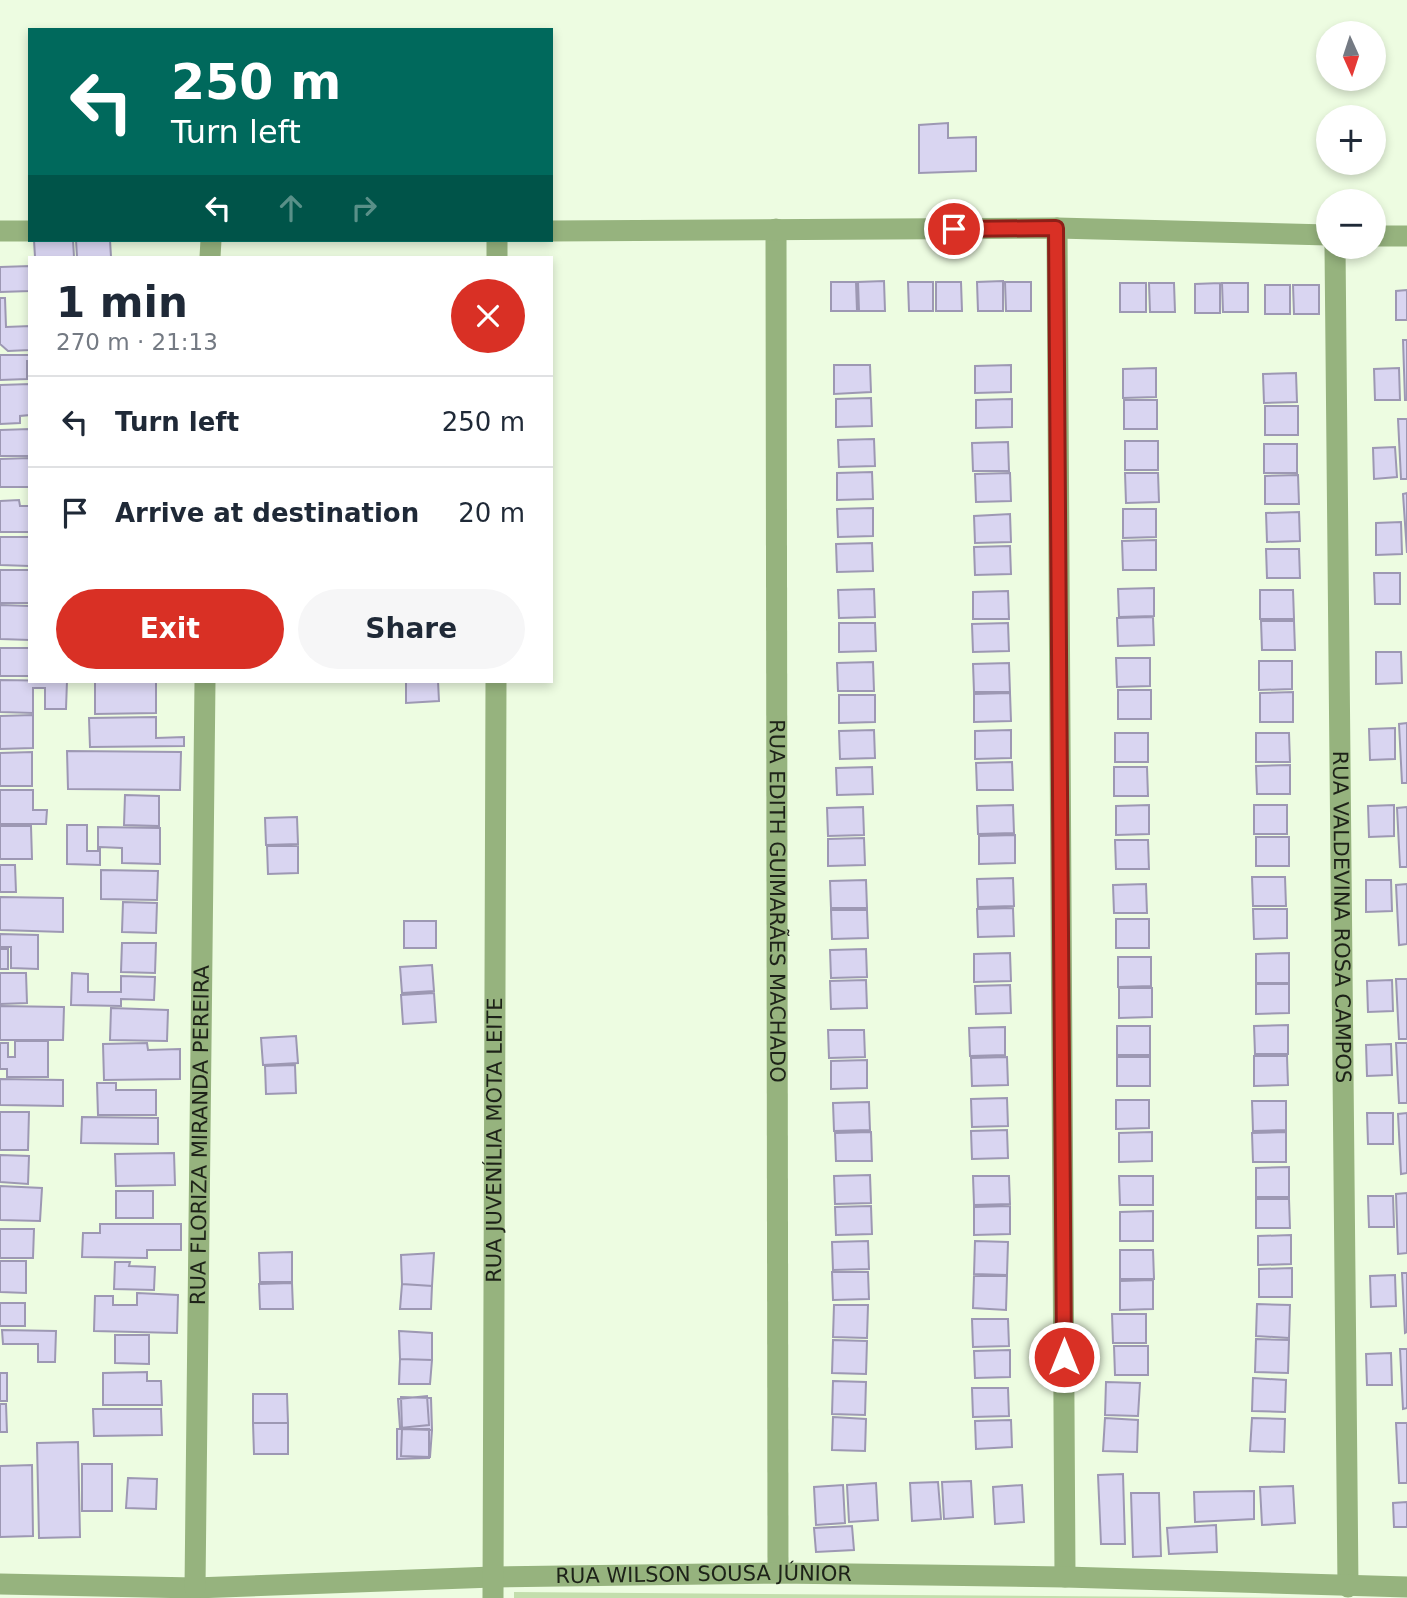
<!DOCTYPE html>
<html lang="en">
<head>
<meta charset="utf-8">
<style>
	:root { --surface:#fff; --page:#f6f6f7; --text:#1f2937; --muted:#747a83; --line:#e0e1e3; --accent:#d93025 }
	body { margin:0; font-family:"DejaVu Sans",sans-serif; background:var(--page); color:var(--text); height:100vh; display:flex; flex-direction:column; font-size:26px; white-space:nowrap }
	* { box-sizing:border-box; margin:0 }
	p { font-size:23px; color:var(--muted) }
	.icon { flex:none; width:38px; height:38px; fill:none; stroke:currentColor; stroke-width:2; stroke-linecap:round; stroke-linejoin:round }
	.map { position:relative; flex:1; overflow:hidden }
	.side { position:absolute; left:28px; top:256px; width:525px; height:427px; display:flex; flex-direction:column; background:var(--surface); border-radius:0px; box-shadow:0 4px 10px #0003 }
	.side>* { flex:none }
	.guide { position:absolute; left:28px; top:28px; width:525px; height:214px; border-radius:0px; box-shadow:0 4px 10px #0003; background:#00695c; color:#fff; overflow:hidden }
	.needle { width:46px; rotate:177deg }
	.fabs { position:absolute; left:1316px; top:21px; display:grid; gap:14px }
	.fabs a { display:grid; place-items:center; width:70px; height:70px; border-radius:50%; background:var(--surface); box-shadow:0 4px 10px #0003; font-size:35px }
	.pin { position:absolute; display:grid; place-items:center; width:60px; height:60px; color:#fff; margin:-30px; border:4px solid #fff; border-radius:50%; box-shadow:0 2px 7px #0007 }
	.me { position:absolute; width:77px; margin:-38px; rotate:0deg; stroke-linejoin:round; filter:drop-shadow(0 0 5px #0008) }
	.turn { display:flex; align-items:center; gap:24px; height:147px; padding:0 28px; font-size:32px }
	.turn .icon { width:91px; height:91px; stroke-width:2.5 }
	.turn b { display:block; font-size:49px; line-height:60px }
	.lanes { display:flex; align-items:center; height:66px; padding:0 28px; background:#0003; justify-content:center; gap:35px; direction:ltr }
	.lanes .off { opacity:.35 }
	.round { display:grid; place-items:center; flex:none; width:74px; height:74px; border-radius:37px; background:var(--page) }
	.head { display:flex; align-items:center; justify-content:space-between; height:119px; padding:0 28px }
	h1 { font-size:42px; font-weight:700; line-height:52px }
	.primary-button { display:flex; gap:14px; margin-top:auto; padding:14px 28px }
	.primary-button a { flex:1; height:80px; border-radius:42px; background:var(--accent); color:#fff; font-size:28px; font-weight:700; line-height:80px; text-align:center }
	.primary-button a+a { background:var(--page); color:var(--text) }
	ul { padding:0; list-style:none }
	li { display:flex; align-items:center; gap:21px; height:91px; padding:0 28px; border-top:2px solid var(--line) }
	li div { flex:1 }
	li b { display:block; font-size:26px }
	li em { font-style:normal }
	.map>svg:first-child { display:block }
	.green { fill:#c3deac }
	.building { fill:#d9d5f1; stroke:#9d98b3; stroke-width:2 }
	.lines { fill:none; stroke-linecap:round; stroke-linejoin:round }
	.street { stroke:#96b37e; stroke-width:21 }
	.route-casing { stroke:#8d1f18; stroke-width:18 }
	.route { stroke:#d93025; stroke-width:12 }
	.labels { text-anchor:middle; stroke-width:5; stroke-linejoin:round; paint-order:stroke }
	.street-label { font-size:21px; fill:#1d2218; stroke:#fff }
</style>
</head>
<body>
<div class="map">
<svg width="1407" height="1598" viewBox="0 0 1407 1598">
	<rect width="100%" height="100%" fill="#edfce1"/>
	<path class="green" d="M514,1592L1304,1598H514Z"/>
	<path class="building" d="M948,123V138L976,137V171L919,173V125Z
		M34,240H73L74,257H35Z
		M76,240H110L111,257H77Z
		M30,266V291L0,292V267Z
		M884,281L885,311H859L858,282Z
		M1003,281V311H978L977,282Z
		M831,282H856L857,311H831Z
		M908,282H933V311H909Z
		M936,282H961L962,311H936Z
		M1005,282H1031V311H1006Z
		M1120,283H1146V312H1120Z
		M1149,283H1174L1175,312H1150Z
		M1220,283V313H1195V284Z
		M1222,283H1248V312H1223Z
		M1265,285H1290V314H1265Z
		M1293,285H1319V314H1294Z
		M1407,290V320H1396V291Z
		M0,298H5L6,327L30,326V350L8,351L0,344Z
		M1403,340H1407V400H1405Z
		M0,355H30V361H27V379L0,380Z
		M834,365H870L871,392L834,394Z
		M1011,365V392L975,393V366Z
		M1156,368V397L1123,398V369Z
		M1399,368L1400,400H1375L1374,369Z
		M1296,373L1297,402L1264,403L1263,374Z
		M30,384V415L20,416V423L0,424V385Z
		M871,398L872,426L836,427V399Z
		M1012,399V427L976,428V400Z
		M1124,400H1157V429H1124Z
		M1265,406H1298V435H1265Z
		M1398,419H1407V479H1401Z
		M30,429V456H0V430Z
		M874,439L875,466L839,467L838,440Z
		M1125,441H1158V470H1125Z
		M1008,442L1009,471H973L972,443Z
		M1264,444H1297V473H1264Z
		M1395,447L1397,477L1374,479L1373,448Z
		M30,458V487H0V459Z
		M872,472L873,499L837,500V473Z
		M1010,473L1011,501L976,502L975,474Z
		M1125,473H1158L1159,502L1126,503Z
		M1298,475L1299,504H1265V476Z
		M1407,493V553L1403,494Z
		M19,500L20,506H30V532H0V501Z
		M873,508V536L838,537L837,509Z
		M1123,509H1156V537L1123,538Z
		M1299,512L1300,541L1267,542L1266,513Z
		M1010,514L1011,542L975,543L974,516Z
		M1401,522L1402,554L1376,555V523Z
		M0,537H29V566L0,565Z
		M1156,540V570H1123L1122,541Z
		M872,543L873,571L837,572L836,544Z
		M1010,546L1011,574L975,575L974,547Z
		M1266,549H1299L1300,578H1267Z
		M0,570H30V603H0Z
		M1374,573H1400V604H1375Z
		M1154,588V616L1119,617L1118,589Z
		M874,589L875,617L839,618L838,590Z
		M1260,590H1293L1294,619H1260Z
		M1008,591L1009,619H973V592Z
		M0,605L30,606V640L0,639Z
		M1153,617L1154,645L1118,646L1117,618Z
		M1261,621H1294L1295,650H1262Z
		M839,623H875L876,651L839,652Z
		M1008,623L1009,651L973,652L972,624Z
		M0,648H30V676H0Z
		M1376,652H1401L1402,683L1376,684Z
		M1116,658H1150V686L1117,687Z
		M1259,661H1292V689L1259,690Z
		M873,662L874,691H838L837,663Z
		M1009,663L1010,692H974L973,664Z
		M0,680L67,681L66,709H45V688H33V713L0,712Z
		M95,681H156V713L95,714Z
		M406,681H438L439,701L406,703Z
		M1118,690H1151V719H1118Z
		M1293,692V722H1260V693Z
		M1010,693L1011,721L974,722V694Z
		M839,695H875V722L839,723Z
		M33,715V748L0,749V716Z
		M156,717V738L184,737V746L90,747L89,718Z
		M1407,723V783H1402L1399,724Z
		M1395,728V759L1370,760L1369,729Z
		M874,730L875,758L840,759L839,731Z
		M1011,730V758L975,759V731Z
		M1115,733H1148V762H1115Z
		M1256,733H1289L1290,762H1256Z
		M67,751L181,752L180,790L68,789Z
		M32,752V786H0V753Z
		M1012,762L1013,790H977L976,763Z
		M1290,765V794H1257L1256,766Z
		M872,767L873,794L837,795L836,768Z
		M1114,767H1147L1148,796H1114Z
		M0,790H33V810H47L46,824H0Z
		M125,795L159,796V826L124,825Z
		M1013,805L1014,833L978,834L977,806Z
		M1149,805V834L1116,835V806Z
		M1254,805H1287V834H1254Z
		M1394,805V836L1369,837L1368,806Z
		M863,807L864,835L828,836L827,808Z
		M1407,807V867H1400L1397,808Z
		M297,817L298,844L266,845L265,818Z
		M67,825H87V851H98V827L160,828V864L122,863V848L100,847V865L67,864Z
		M0,826H31L32,859H0Z
		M1015,835V863L979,864V836Z
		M1256,837H1289V866H1256Z
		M864,838L865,865L828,866V839Z
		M1115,840H1148L1149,869H1116Z
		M267,846H298V873L268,874Z
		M0,865H15L16,892H0Z
		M101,870L158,871L157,900L101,899Z
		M1252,877H1285L1286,906H1253Z
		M1013,878L1014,906L978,907L977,879Z
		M866,880L867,908H831L830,881Z
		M1366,880H1391L1392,911L1366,912Z
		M1146,884L1147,913H1114L1113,885Z
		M1407,884V944L1399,945L1396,885Z
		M0,897L63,898V932L0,930Z
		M123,902L157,903L156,933L122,932Z
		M1013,908L1014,936L978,937L977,909Z
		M1253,909H1287V938L1254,939Z
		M831,910H867L868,938L832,939Z
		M1116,919H1149V948H1116Z
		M404,921H436V948H404Z
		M0,934L38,935V969L11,968V947H0Z
		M122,943H156L155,973L121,972Z
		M0,949H8V969H0Z
		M866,949L867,977L831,978L830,950Z
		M1010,953L1011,981L974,982V954Z
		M1289,953V983H1256V954Z
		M1118,957H1151V986L1118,987Z
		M432,965L434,991L402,993L400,967Z
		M0,973H26L27,1003L0,1004Z
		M72,973L88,974V992H121V976L155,977L154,1000L121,999V1006L71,1005Z
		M1396,979H1407V1039H1399Z
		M866,980L867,1008L831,1009L830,981Z
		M1392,980L1393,1011L1368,1012L1367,981Z
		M1256,984H1289V1013L1256,1014Z
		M1010,985L1011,1013L976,1014L975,986Z
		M1119,988H1152V1017L1119,1018Z
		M434,993L436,1022L403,1024L401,995Z
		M0,1006L64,1007L63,1040H0Z
		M111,1008L168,1010L167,1041L110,1040Z
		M1288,1025V1054H1255L1254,1026Z
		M1117,1026H1150V1055H1117Z
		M1005,1027V1055L970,1056L969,1028Z
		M828,1030H864L865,1057L829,1058Z
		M296,1036L298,1063L263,1065L261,1038Z
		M15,1041H48V1077H7V1069H0V1043H8V1057H15Z
		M147,1043L148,1050L180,1049V1079L104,1080L103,1044Z
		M1396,1043H1407V1103H1399Z
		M1391,1044L1392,1075L1367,1076L1366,1045Z
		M1254,1056H1287L1288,1085L1254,1086Z
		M1007,1057L1008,1085L972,1086L971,1058Z
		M1117,1057H1150V1086H1117Z
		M867,1060V1088L831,1089V1061Z
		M295,1065L296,1093L266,1094L265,1066Z
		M0,1079L63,1080V1106L0,1105Z
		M97,1083H116V1090H156V1115H98Z
		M1007,1098L1008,1126L972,1127L971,1099Z
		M1116,1100H1149V1128L1116,1129Z
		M1252,1101H1286V1130L1253,1131Z
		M869,1102L870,1130L834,1131L833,1103Z
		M0,1112H29L28,1150H0Z
		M1367,1113H1393V1144H1368Z
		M1407,1113V1173L1401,1174L1398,1114Z
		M82,1117L158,1118V1144L81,1143Z
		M1007,1130L1008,1158L972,1159L971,1131Z
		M871,1132L872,1161H836L835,1133Z
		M1152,1132V1161L1119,1162V1133Z
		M1286,1132V1162H1253L1252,1133Z
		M174,1153L175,1185L116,1186L115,1154Z
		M0,1155L29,1156L28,1184L0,1182Z
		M1289,1167V1197H1256V1168Z
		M870,1175L871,1203L835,1204L834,1176Z
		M973,1176H1009L1010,1204L974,1205Z
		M1119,1176H1153V1205H1120Z
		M0,1186L42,1188L40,1221L0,1220Z
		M116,1191H153V1218H116Z
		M1407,1193V1253L1398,1254L1396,1194Z
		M1368,1196H1393L1394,1227H1369Z
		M1256,1199H1289L1290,1228H1256Z
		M871,1206L872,1234L836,1235L835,1207Z
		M1010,1206V1234L974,1235V1207Z
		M1153,1211V1241H1120V1212Z
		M100,1224H181V1250H147V1258L82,1257L83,1233H100Z
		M0,1229H34L33,1258H0Z
		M1291,1235V1264L1258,1265V1236Z
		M868,1241L869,1269L833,1270L832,1242Z
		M975,1241L1008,1242L1007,1275L974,1274Z
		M1120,1250H1153L1154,1279H1120Z
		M292,1252V1282H260L259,1253Z
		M434,1253L432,1286L402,1284L401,1255Z
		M0,1261H26V1293L0,1292Z
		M115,1262H130L129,1266L155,1267L154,1290L114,1289Z
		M1292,1268V1297H1259V1269Z
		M832,1272H868L869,1299L833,1300Z
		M1402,1273H1407V1332L1405,1333Z
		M1395,1275L1396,1306L1371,1307L1370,1276Z
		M974,1276H1007L1006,1310L973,1308Z
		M1153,1280V1309L1120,1310V1281Z
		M292,1283L293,1309H260L259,1284Z
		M402,1284L432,1286L431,1309H400Z
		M137,1293L178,1295L177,1333L94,1331L95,1296H113V1305H137Z
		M0,1303H25V1326H0Z
		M1257,1304L1290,1305L1289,1338L1256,1336Z
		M834,1305H868L867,1338L833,1337Z
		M1112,1314H1146V1343H1113Z
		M972,1319H1008L1009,1346L973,1347Z
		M2,1330L56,1331L55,1362H38V1344H3Z
		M399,1331L432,1333V1360L400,1359Z
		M115,1335H149V1364L115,1363Z
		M1256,1339L1289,1340L1288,1373L1255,1372Z
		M833,1340L867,1341L866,1374L832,1373Z
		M1114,1346H1148V1375H1115Z
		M1400,1349H1407V1408L1403,1409Z
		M1010,1350V1377L975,1378L974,1351Z
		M1391,1353L1392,1385H1367L1366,1354Z
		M400,1359L432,1360L430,1384H399Z
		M147,1372V1381H161L162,1405H103V1373Z
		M0,1373H7V1401H0Z
		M1253,1378L1286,1380L1285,1412L1252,1411Z
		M833,1381L866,1382L865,1415L832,1414Z
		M1106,1382L1140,1383L1138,1416L1105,1415Z
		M972,1388H1008L1009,1416L973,1417Z
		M253,1394H287L288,1423H253Z
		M427,1396L429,1425L400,1428L398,1399Z
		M401,1397L431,1398L432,1430L402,1429Z
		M0,1404H6L7,1432H0Z
		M93,1409H161L162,1435L94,1436Z
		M833,1417L866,1419L865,1451L832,1450Z
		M1105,1418L1138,1420L1137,1452L1103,1451Z
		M1252,1418L1285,1419L1284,1452L1250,1451Z
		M1011,1420L1012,1447L976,1449L975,1421Z
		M253,1423H288V1454H254Z
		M1396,1423H1407V1483H1399Z
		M397,1429H429V1458L397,1459Z
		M402,1429L432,1430L430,1457L401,1456Z
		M78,1442L80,1537L39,1538L37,1443Z
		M82,1464H112V1511H82Z
		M32,1465L33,1536L0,1537V1466Z
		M1123,1474L1125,1544H1101L1098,1475Z
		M128,1478L157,1479L156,1509L126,1508Z
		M971,1481L973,1517L944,1519L942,1482Z
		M938,1482L941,1519L912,1521L910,1483Z
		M876,1483L878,1520L849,1522L847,1485Z
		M843,1485L845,1523L816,1525L814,1487Z
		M1022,1485L1024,1522L995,1524L993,1487Z
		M1293,1486L1295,1523L1262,1525L1260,1487Z
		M1254,1491V1519L1195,1522L1194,1492Z
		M1131,1493H1159L1161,1556L1133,1557Z
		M1407,1502V1527H1394L1393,1503Z
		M1216,1525L1217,1552L1169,1554L1167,1528Z
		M852,1526L854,1550L816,1552L814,1528Z"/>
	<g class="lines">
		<g class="street">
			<path d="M1057,228L1065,1577"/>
			<path id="s1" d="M776,229L778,1573"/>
			<path d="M0,231H30"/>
			<path d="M551,231L1057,228L1328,235"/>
			<path d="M1374,236H1407"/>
			<path id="s2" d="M1335,247L1348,1587"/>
			<path d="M210,257L211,240"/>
			<path d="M497,257V240"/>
			<path id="s3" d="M0,1584L195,1588L493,1577L778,1573L1065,1577L1407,1587"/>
			<path id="s4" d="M195,1588L205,681"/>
			<path id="s5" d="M493,1598L496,681"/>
		</g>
	</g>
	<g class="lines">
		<defs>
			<path id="route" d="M954,229L1056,228L1064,1357"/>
		</defs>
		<use href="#route" class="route-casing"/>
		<use href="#route" class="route"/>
	</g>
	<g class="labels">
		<g class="street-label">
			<text dy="7" stroke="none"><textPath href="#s1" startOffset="672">RUA EDITH GUIMARÃES MACHADO</textPath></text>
			<text dy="7" stroke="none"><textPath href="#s2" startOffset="670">RUA VALDEVINA ROSA CAMPOS</textPath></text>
			<text dy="7" stroke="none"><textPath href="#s4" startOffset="453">RUA FLORIZA MIRANDA PEREIRA</textPath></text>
			<text dy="7" stroke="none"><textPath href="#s5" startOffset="458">RUA JUVENÍLIA MOTA LEITE</textPath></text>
			<text dy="7" stroke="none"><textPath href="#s3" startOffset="704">RUA WILSON SOUSA JÚNIOR</textPath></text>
		</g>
	</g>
</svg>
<div class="fabs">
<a><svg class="needle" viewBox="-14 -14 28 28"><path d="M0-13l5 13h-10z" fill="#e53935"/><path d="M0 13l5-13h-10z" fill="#747a83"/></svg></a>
<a>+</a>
<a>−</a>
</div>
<div class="pin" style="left:954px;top:229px;background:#d93025"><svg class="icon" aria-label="arrive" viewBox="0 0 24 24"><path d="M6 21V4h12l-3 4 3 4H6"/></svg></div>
<svg class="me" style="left:1064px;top:1357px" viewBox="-20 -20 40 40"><circle r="17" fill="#d93025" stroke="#fff" stroke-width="3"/><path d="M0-11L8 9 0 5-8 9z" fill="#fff"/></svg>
<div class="guide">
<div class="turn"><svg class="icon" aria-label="left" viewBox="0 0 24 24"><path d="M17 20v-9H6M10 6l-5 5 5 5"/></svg><div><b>250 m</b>Turn left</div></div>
<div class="lanes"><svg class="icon" aria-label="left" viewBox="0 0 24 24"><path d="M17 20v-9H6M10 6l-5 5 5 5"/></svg><svg class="icon off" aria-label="ahead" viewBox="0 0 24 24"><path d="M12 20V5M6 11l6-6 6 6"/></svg><svg class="icon off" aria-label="right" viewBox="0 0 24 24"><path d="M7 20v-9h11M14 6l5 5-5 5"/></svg></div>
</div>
<section class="side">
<div class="head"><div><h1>1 min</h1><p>270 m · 21:13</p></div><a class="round" style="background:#d93025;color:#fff"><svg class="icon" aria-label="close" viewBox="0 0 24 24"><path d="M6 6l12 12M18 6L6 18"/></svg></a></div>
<ul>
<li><svg class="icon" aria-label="left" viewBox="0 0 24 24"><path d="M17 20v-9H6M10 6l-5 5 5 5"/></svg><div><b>Turn left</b></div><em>250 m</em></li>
<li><svg class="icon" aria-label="arrive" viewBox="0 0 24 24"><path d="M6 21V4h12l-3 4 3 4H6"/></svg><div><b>Arrive at destination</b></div><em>20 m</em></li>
</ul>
<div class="primary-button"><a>Exit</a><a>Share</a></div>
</section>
</div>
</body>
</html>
